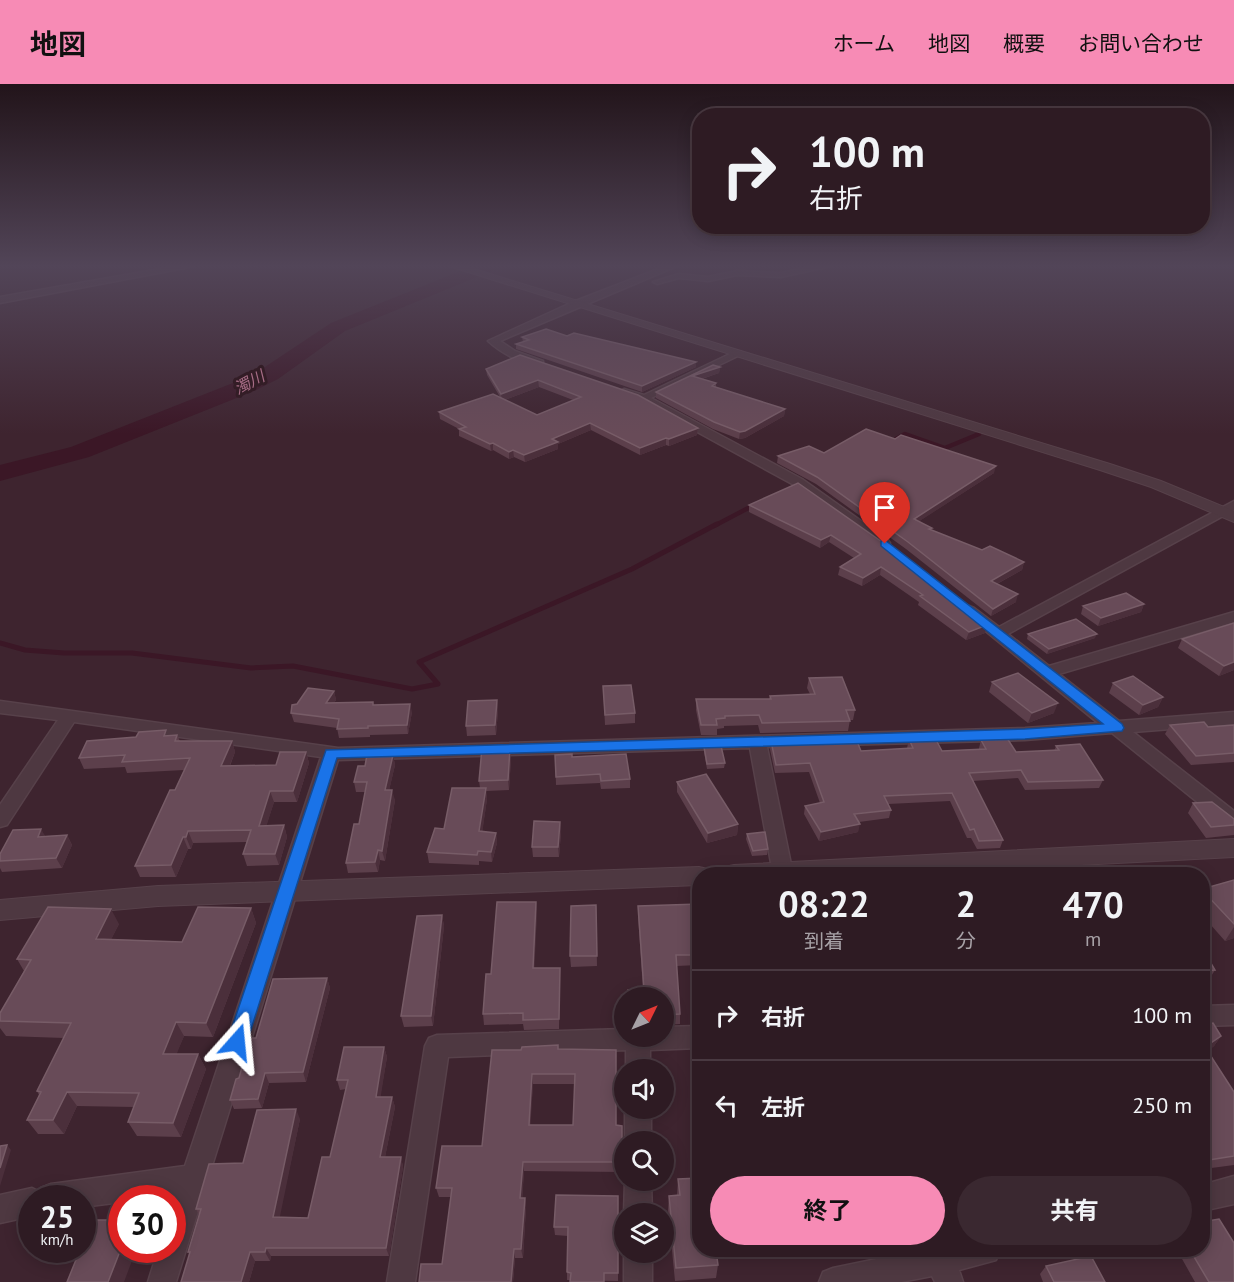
<!DOCTYPE html>
<html lang="ja">
<head>
<meta charset="utf-8">
<style>
	:root { --surface:#2e1b23; --page:#3a2830; --text:#f1f3f6; --muted:#a7a1a6; --line:#493941; --accent:#f78bb5 }
	body { margin:0; font-family:"PT Sans","Noto Sans JP",sans-serif; background:var(--page); color:var(--text); height:100vh; display:flex; flex-direction:column; font-size:22px; white-space:nowrap }
	* { box-sizing:border-box; margin:0 }
	p { font-size:20px; color:var(--muted) }
	.icon { flex:none; width:33px; height:33px; fill:none; stroke:currentColor; stroke-width:2; stroke-linecap:round; stroke-linejoin:round }
	.map { position:relative; flex:1; overflow:hidden }
	.side { position:absolute; left:692px; top:783px; width:518px; height:390px; display:flex; flex-direction:column; background:var(--surface); border-radius:24px; box-shadow:0 3px 15px #0003,0 0 0 2px var(--line) }
	.side>* { flex:none }
	.top-card { position:absolute; left:692px; top:24px; width:518px; height:126px; border-radius:24px; box-shadow:0 3px 15px #0003,0 0 0 2px var(--line); background:#2e1b23; color:var(--text); overflow:hidden }
	.needle { width:39px; rotate:47deg }
	.fabs { position:absolute; left:614px; top:903px; display:grid; gap:12px }
	.fabs a { display:grid; place-items:center; width:60px; height:60px; border-radius:50%; background:var(--surface); box-shadow:0 3px 15px #0003,0 0 0 2px var(--line); font-size:30px }
	.speed { position:absolute; left:18px; top:1101px; display:flex; gap:12px; font-size:30px; font-weight:700; text-align:center }
	.speed>* { display:grid; place-content:center; width:78px; height:78px; border-radius:50%; background:var(--surface); box-shadow:0 3px 15px #0003,0 0 0 2px var(--line); line-height:1 }
	.speed small { font-size:15px; font-weight:400 }
	.speed .limit { border:9px solid #d22; background:#fff; color:#111 }
	.pin { position:absolute; display:grid; place-items:center; width:51px; height:51px; color:#fff; margin:-62px -26px; border-radius:50% 50% 50% 0; rotate:-45deg; box-shadow:0 0 6px #0007 }
	.pin .icon { rotate:45deg }
	.me { position:absolute; width:66px; margin:-33px; rotate:18deg; stroke-linejoin:round; filter:drop-shadow(0 0 4px #0008) }
	.turn { display:flex; align-items:center; gap:21px; height:126px; padding:0 18px; font-size:27px }
	.turn .icon { width:78px; height:78px; stroke-width:2.5 }
	.turn b { display:block; font-size:42px; line-height:51px }
	.eta { display:flex; justify-content:space-evenly; align-items:center; height:102px; text-align:center }
	.eta b { font-size:36px; font-weight:700; line-height:42px }
	.cta { display:flex; gap:12px; margin-top:auto; padding:12px 18px }
	.cta a { flex:1; height:69px; border-radius:36px; background:var(--accent); color:#111; font-size:24px; font-weight:700; line-height:69px; text-align:center }
	.cta a+a { background:var(--page); color:var(--text) }
	ul { padding:0; list-style:none }
	li { display:flex; align-items:center; gap:18px; height:90px; padding:0 18px; border-top:2px solid var(--line) }
	li div { flex:1 }
	li b { display:block; font-size:22px }
	li em { font-style:normal }
	header { display:flex; align-items:center; gap:36px; box-sizing:border-box; height:84px; padding:0 30px; background:var(--accent); color:#111 }
	header strong { font-size:28px }
	nav { display:flex; gap:33px; margin-inline-start:auto; font-size:21px }
	.map>svg:first-child { display:block }
	.lines { fill:none; stroke-linecap:round; stroke-linejoin:round }
	.stream-far1 { stroke:#3b1726; stroke-width:4.5 }
	.stream { stroke:#3b1726; stroke-width:5 }
	.river { fill:#3b1726; fill-rule:evenodd }
	.minor-casing { stroke:#57414a; stroke-width:3 }
	.tertiary-casing { stroke:#57414a; stroke-width:2 }
	.minor { fill:#4e3841; fill-rule:evenodd }
	.tertiary { fill:#4e3841; fill-rule:evenodd }
	.wall { fill:#5c3f4b; fill-rule:evenodd }
	.shaded-wall { fill:#4b2f3b }
	.building { fill:#684b58; stroke:#775c67; stroke-width:1.5; fill-rule:evenodd }
	.route { fill:#1a73e8; stroke:#114b97; stroke-width:1.5 }
	.labels { text-anchor:middle; stroke-width:6; stroke-linejoin:round; paint-order:stroke }
	.far-water-label { font-size:16px; font-style:italic; fill:#a76d86; stroke:#331d26 }
</style>
</head>
<body>
<header>
<strong>地図</strong>
<nav><a>ホーム</a><a>地図</a><a>概要</a><a>お問い合わせ</a></nav>
</header>
<div class="map">
<svg width="1234" height="1198" viewBox="0 0 1234 1198">
	<rect width="100%" height="100%" fill="#3e242f"/>
	<g class="lines">
		<path class="stream-far1" d="M896,355L905,350L945,364L979,350
			M714,442L754,421"/>
		<path class="stream" d="M0,559L25,566L64,569H132L251,584L293,582L412,605L438,600L419,578L632,485L717,440"/>
		<path class="river" d="M473,182H496L494,186L345,247L278,295L254,307L89,373L0,397V381L71,363L238,297L262,285L331,239Z"/>
		<defs>
			<path id="minor" d="M177,182H195L0,219V213Z
				M666,182H677L500,257L515,267L543,277V281C526,283 501,269 488,257L573,218Z
				M814,182H831L781,193L737,191L708,197L679,194L657,200L653,198L679,190L708,193L737,187L781,189Z
				M736,267L744,269L651,314L802,395L888,456L890,459L888,462H878L794,401L639,316L619,308L624,305L644,311Z
				M1234,417V426L1008,550L1049,582L1234,528V538L1059,590L1119,637L1234,628V640L1133,648L1234,727V744L1227,742L1112,649L1025,656L767,663L793,790H773L750,664L338,676L176,1198H148L158,1166H172V1118L175,1110L143,1114H122V1118L82,1123V1114H32V1132L0,1139V1111L32,1104L40,1108L41,1104L51,1100L185,1082L321,673L74,638L7,741L0,743V721L58,636L0,629V617L338,664L1025,644L1098,639L961,527L969,522L974,524L999,543Z
				M1234,921V941L1202,942V922Z
				M699,942V964L650,966V986H626V966L448,973L415,1198H387L425,962L429,954L437,951L624,945V952H663V943Z
				M625,1024H651V1058H625Z
				M1234,1092V1120L1202,1127V1101Z
				M625,1096H651L652,1130H624Z
				M920,1166H1000L996,1176L959,1186L963,1198H935L932,1192L901,1198H819L823,1188L833,1184Z
				M624,1168H652V1198H624Z"/>
			<path id="tertiary" d="M449,182H464L1110,380L1161,397L1234,427V438L1151,403L1100,386Z
				M1234,755V773L903,790H722L725,783L734,781Z
				M699,783L708,785L710,790H699V801L158,822L0,836V816L158,802Z"/>
		</defs>
		<use href="#minor" class="minor-casing"/>
		<use href="#tertiary" class="tertiary-casing"/>
		<use href="#minor" class="minor"/>
		<use href="#tertiary" class="tertiary"/>
	</g>
	<path class="wall" d="M567,252L696,278V283L642,308L516,265V260L523,258L522,253Z
		M520,271L698,344L697,351L669,362L666,361L640,371L591,346L558,360V365L525,378L514,373L509,375L493,366L491,367L459,352V345L440,335L439,328L500,313L487,291L486,285ZM539,303L573,316L537,331L505,316Z
		M720,283L719,289L702,295L716,299V303L785,325L784,332L745,354L739,355L713,345L656,314V308Z
		M824,369L994,389L919,437L932,446L982,466L1024,478L1022,486L997,500L1016,518L991,532L906,465L816,400L777,379L778,372Z
		M798,399L985,549L966,556L918,521L919,518L880,491L862,502L838,491L840,483L854,474L829,458L820,464L749,428V421Z
		M1144,520L1141,528L1098,542L1081,530L1083,522Z
		M1234,539V586L1219,592L1178,564L1182,555Z
		M1028,550L1095,554L1047,570L1027,555Z
		M809,594L855,626L853,636H850L848,647L760,649L758,641L724,642V644L717,645V651H701L696,626V615H769L770,612L810,610L807,604Z
		M992,598L1054,629L1028,639L989,608Z
		M1113,599L1163,613L1158,623L1139,631L1109,609Z
		M603,602L635,629V639L605,641Z
		M334,607L336,616L334,619L374,621L412,628L408,650L370,651V653L339,654L337,644L294,638L291,629L297,620Z
		M497,616L498,626L496,651L467,652L466,642Z
		M1170,641L1208,643L1234,641V678L1191,681L1165,650Z
		M177,651L180,657H232L235,668L230,682L276,681L306,668L309,679L297,718H274L266,742L284,741L287,753L279,781L247,782L243,770L247,758L193,759L191,765H188L176,793H140L135,782L175,706L184,686L127,689L125,683L84,685L79,674L169,652Z
		M909,655L942,667L979,665V664L981,656L1016,668L1054,667L1056,662L1103,696L1099,704L1025,706L1018,694L973,697L1003,756L1000,764L977,765L971,754H967L950,717L888,720L891,726L889,734L859,738L858,748L819,757L804,730L805,722L820,719L809,688L775,689L770,665L771,657L861,667L907,664Z
		M704,663L725,679L724,684L707,685L704,668Z
		M393,671L395,681L389,706L395,716L385,777L380,776L378,788L348,789L346,779L359,740L365,708H356L354,698Z
		M555,671L572,673L630,695V704L601,705L600,699L556,701Z
		M511,674L509,706L486,707L487,715L482,748L496,749L497,759L492,778L479,777V781L429,779L427,768L444,745L480,704L479,697Z
		M677,698L738,740L737,751L707,759L677,708Z
		M1193,719L1234,735V751L1206,754L1188,729Z
		M560,738L561,748L559,773H533L532,763Z
		M747,750L768,765L767,771L752,772L746,755Z
		M67,751L72,761L62,784L2,788L0,784V777L45,752Z
		M1234,796V854L1225,857L1202,831V805Z
		M536,818L537,828L534,884L560,894L559,945L524,946L523,940L484,941L483,930L491,890Z
		M699,820V881L676,882L680,930V940L663,941V914H628V906H643L638,832V822Z
		M596,821L597,882L571,883L570,872Z
		M251,824L256,839L213,953L184,952L176,970H198L206,985L181,1053L137,1052L128,1038L134,1023L77,1022L64,1050H38L27,1036L39,1011L37,1007L64,954L6,952L0,944V929L24,887L17,875L119,840L111,855L182,858Z
		M442,831L444,842L433,942L404,943L401,932Z
		M1202,864L1215,886L1205,902H1202Z
		M327,894L330,904L306,998L269,999L262,1024L234,1025L230,1016L256,954Z
		M1202,941L1221,952L1214,962L1208,967L1234,1008V1081L1204,1085L1206,1087L1202,1092Z
		M384,963L387,973L380,1013H392L395,1023L385,1073H401L403,1083L389,1172H271L270,1177H255L249,1198H181L190,1170L188,1168L199,1131L196,1125L243,1079L300,1035L279,1133L308,1134L330,1073L346,1005L340,1006L337,996Z
		M558,965L616,1041L622,1042V1088L524,1087L522,1114H525L526,1123L523,1174H515L513,1198H419L442,1180L451,1113H439L436,1104L482,1062L521,966ZM533,1000H575L573,1041H530Z
		M678,1095L699,1166H731L717,1167L718,1181L716,1194L675,1197L668,1126L669,1112L677,1111Z
		M618,1112V1197L567,1196V1188L568,1152L555,1151L554,1143Z
		M1177,1166H1202L1234,1198H1195Z
		M1046,1182L1105,1198H1043L1040,1190Z"/>
	<path class="shaded-wall" d="M696,278V283L642,308V302Z
		M720,283L719,289L692,298V292Z
		M538,296L539,303L502,317L501,310Z
		M785,325L784,332L745,354L739,355L740,348Z
		M590,339L591,346L558,360V365L525,378L524,371L552,355Z
		M698,344L697,351L669,362V355Z
		M666,354V361L640,371V364Z
		M493,359V366L491,367L490,360Z
		M513,366L514,373L509,375V368Z
		M996,382L994,389L912,442L914,435Z
		M831,451L829,458L820,464L821,456Z
		M1024,478L1022,486L989,504L991,497Z
		M881,483L880,491L862,502L863,494Z
		M1018,510L1016,518L991,532L993,525Z
		M1144,520L1141,528L1098,542L1101,534Z
		M987,541L985,549L966,556L969,548Z
		M1097,550L1095,554L1047,570L1049,565Z
		M1234,578V586L1219,592L1224,582Z
		M334,607L336,616L328,628L326,619Z
		M1163,613L1158,623L1139,631L1143,621Z
		M497,616L498,626L496,651L495,641Z
		M1058,619L1054,629L1028,639L1032,629Z
		M410,620L412,628L408,650L407,641Z
		M232,657L235,668L225,693L221,682Z
		M510,664L511,674L509,706L508,696Z
		M306,668L309,679L297,718L293,707Z
		M393,671L395,681L387,716L385,706Z
		M486,704L487,715L481,758L479,747Z
		M392,706L395,716L385,777L382,767Z
		M270,707L274,718L263,753L259,742Z
		M560,738L561,748L559,773L558,763Z
		M738,740L737,751L707,759L708,749Z
		M860,740L858,748L819,757L821,748Z
		M284,741L287,753L279,781L275,770Z
		M41,745L47,755L38,753Z
		M188,747L193,759L191,765L186,753Z
		M496,749L497,759L492,778L491,768Z
		M67,751L72,761L62,784L56,774Z
		M183,753L188,765L176,793L171,781Z
		M378,766L380,776L378,788L375,778Z
		M536,818L537,828L534,895L533,884Z
		M251,824L256,839L213,953L206,939Z
		M111,825L119,840L104,870L96,855Z
		M442,831L444,842L433,942L431,932Z
		M1234,843V854L1225,857Z
		M327,894L330,904L306,998L303,988Z
		M176,938L184,952L171,984L163,970Z
		M1221,952L1214,962L1202,971L1205,963Z
		M384,963L387,973L379,1023L376,1013Z
		M198,970L206,985L181,1053L173,1039Z
		M265,989L269,999L262,1024L258,1015Z
		M532,990L533,1000L530,1050L529,1041Z
		M67,1008L77,1022L64,1050L53,1036Z
		M392,1013L395,1023L383,1083L380,1073Z
		M296,1025L300,1035L278,1142L273,1133Z
		M7,1061L11,1066L0,1102V1084Z
		M401,1073L403,1083L389,1172L386,1164Z
		M523,1078L524,1087L522,1123L520,1114Z
		M525,1114L526,1123L523,1174L521,1165Z
		M122,1162V1166H136L124,1198H108Z
		M266,1164L271,1172L270,1177L265,1168Z
		M514,1165L515,1174L513,1198H511Z
		M250,1168L255,1177L249,1198H241Z"/>
	<path class="building" d="M546,245L567,252L574,249L696,278L642,302L516,260L529,256L522,253Z
		M520,271L638,311L698,344L669,355L666,354L640,364L590,339L552,355L558,358L524,371L513,366L509,368L493,359L490,360L459,345L466,343L439,328L493,310L537,331L581,313L538,296L501,310L486,285Z
		M713,281L720,283L692,292L716,299L712,302L785,325L745,347L740,348L714,338L656,308Z
		M866,345L895,355L901,351L996,382L914,435L932,444L929,445L982,466L990,462L1024,478L991,497L1018,510L993,525L908,458L817,393L778,372L809,362L824,369Z
		M798,399L895,467L987,541L969,548L920,512L923,511L881,483L863,494L840,483L861,470L831,451L821,456L749,421Z
		M1126,509L1144,520L1101,534L1083,522Z
		M1076,535L1097,550L1049,565L1028,550Z
		M1234,539V578L1224,582L1182,555Z
		M1018,589L1058,619L1032,629L992,598Z
		M1133,592L1163,613L1143,621L1113,599Z
		M842,593L855,626H846L850,637L762,639L759,631L725,632V634L716,635L717,641H701L696,615H771L770,612L815,610L809,594Z
		M631,601L635,629L605,631L603,602Z
		M308,604L334,607L326,619L373,618V621L410,620L407,641L368,642V644L337,645L339,635L291,629L292,621L297,620Z
		M497,616L495,641L466,642L468,617Z
		M1204,638L1208,643L1234,641V669L1196,672L1170,641Z
		M166,646L164,652L177,651L175,657H232L221,682L276,681L280,668H306L293,707H270L259,742L284,741L275,770H243L251,746L188,747L186,753H183L171,781L135,782L170,706H175L190,674L122,678L125,671L79,674L87,657L136,653L139,648Z
		M935,654L942,667L986,665L981,656L1007,654L1016,668L1059,666L1056,662L1080,660L1103,696L1028,698L1021,686L969,689L1003,756L979,757L974,745L970,746L952,709L884,712L891,726L854,730L860,740L821,748L805,722L824,718L810,679L776,681L771,657L856,655L861,667L913,664L909,655Z
		M721,662L725,679L707,680L704,663Z
		M482,664H510L508,696L479,697Z
		M572,670V673L626,670L630,695L601,697L600,690L556,693L555,671Z
		M367,671H393L385,706H392L382,767L378,766L375,778L346,779L354,740H359L367,698H354L358,682H365Z
		M706,690L738,740L708,749L677,698Z
		M452,704H486L479,747L496,749L491,768L478,767L477,771L427,768L435,744L444,745Z
		M1212,718L1234,735V741L1211,743L1193,719Z
		M534,737L560,738L558,763H532Z
		M41,745L38,753L67,751L56,774L0,777V770L13,746Z
		M765,748L768,765L753,767L747,750Z
		M1234,796V840L1202,806V805Z
		M497,818H536L533,884H560L559,935L523,936V929L483,930L486,890H491Z
		M699,820V871H676L680,930L663,931V932V914H628V906H644L638,822Z
		M596,821L597,872H570L571,822Z
		M48,823L111,825L96,855L182,858L198,823L251,824L206,939L176,938L163,970H198L173,1039L128,1038L139,1009L67,1008L53,1036H27L41,1008L37,1007L71,939L0,937V929L31,876L17,875Z
		M442,831L431,932H401L417,832Z
		M1202,864L1215,886L1202,887Z
		M327,894L303,988L265,989L258,1015L230,1016L236,995L239,994L250,954H256L273,895Z
		M1213,939L1221,952L1205,963L1234,1008V1072L1202,1077V941Z
		M558,961V965L616,966V1041L622,1042V1078H523L520,1114H525L521,1165H514L511,1198H419L421,1180H442L452,1104H436L442,1062H482L492,966H521L522,963ZM532,990H575L573,1041H529Z
		M344,963H384L376,1013H392L380,1073H401L386,1164H266L265,1168H250L241,1198H181L190,1168H188L201,1125H196L209,1080L243,1079L257,1026L296,1025L273,1133L308,1134L322,1073H330L348,996H337Z
		M7,1061L0,1084V1062Z
		M1202,1080L1206,1087H1202Z
		M699,1094V1166H716L718,1181L676,1184L669,1112L680,1111L678,1095Z
		M556,1111L618,1112V1189H604V1198H570L571,1189L567,1188L568,1143H554Z
		M1219,1135L1234,1159V1198H1209L1190,1166H1202V1138Z
		M92,1136H122V1162L108,1198H67L80,1166H82V1160Z
		M1091,1172L1105,1198H1054L1046,1182Z"/>
	<linearGradient id="sky" x2="0" y2="1"><stop stop-color="#22141a"/><stop offset="0.52" stop-color="#524558"/><stop offset="1" stop-color="#524558" stop-opacity="0"/></linearGradient>
	<rect width="1234" height="350" fill="url(#sky)"/>
	<path class="route" d="M885,456L1122,640L1124,644L1122,647L1025,655L337,674L247,958L244,965L237,967L230,965L227,958L326,666L1025,645L1103,640L881,462V457Z"/>
	<g class="labels">
		<g class="far-water-label">
			<text transform="translate(249 298) rotate(-28)" y="6">濁川</text>
		</g>
	</g>
</svg>
<div class="fabs">
<a><svg class="needle" viewBox="-14 -14 28 28"><path d="M0-13l5 13h-10z" fill="#e53935"/><path d="M0 13l5-13h-10z" fill="#a7a1a6"/></svg></a>
<a><svg class="icon" aria-label="sound" viewBox="0 0 24 24"><path d="M4 9h4l5-4v14l-5-4H4zM17 9q2 3 0 6"/></svg></a>
<a><svg class="icon" aria-label="search" viewBox="0 0 24 24"><circle cx="10" cy="10" r="6"/><path d="M15 15l6 6"/></svg></a>
<a><svg class="icon" aria-label="layers" viewBox="0 0 24 24"><path d="M12 4l9 5-9 5-9-5zM3 14l9 5 9-5"/></svg></a>
</div>
<div class="speed"><div>25<small>km/h</small></div><div class="limit">30</div></div>
<div class="pin" style="left:885px;top:460px;background:#d93025"><svg class="icon" aria-label="arrive" viewBox="0 0 24 24"><path d="M6 21V4h12l-3 4 3 4H6"/></svg></div>
<svg class="me" style="left:237px;top:958px" viewBox="-20 -20 40 40"><path d="M0-17L14 15 0 8-14 15z" fill="#1a73e8" stroke="#fff" stroke-width="4"/></svg>
<div class="top-card">
<div class="turn"><svg class="icon" aria-label="right" viewBox="0 0 24 24"><path d="M7 20v-9h11M14 6l5 5-5 5"/></svg><div><b>100 m</b>右折</div></div>
</div>
<section class="side">
<div class="eta">
<div><b>08:22</b><p>到着</p></div>
<div><b>2</b><p>分</p></div>
<div><b>470</b><p>m</p></div>
</div>
<ul>
<li><svg class="icon" aria-label="right" viewBox="0 0 24 24"><path d="M7 20v-9h11M14 6l5 5-5 5"/></svg><div><b>右折</b></div><em>100 m</em></li>
<li><svg class="icon" aria-label="left" viewBox="0 0 24 24"><path d="M17 20v-9H6M10 6l-5 5 5 5"/></svg><div><b>左折</b></div><em>250 m</em></li>
</ul>
<div class="cta"><a>終了</a><a>共有</a></div>
</section>
</div>
</body>
</html>
